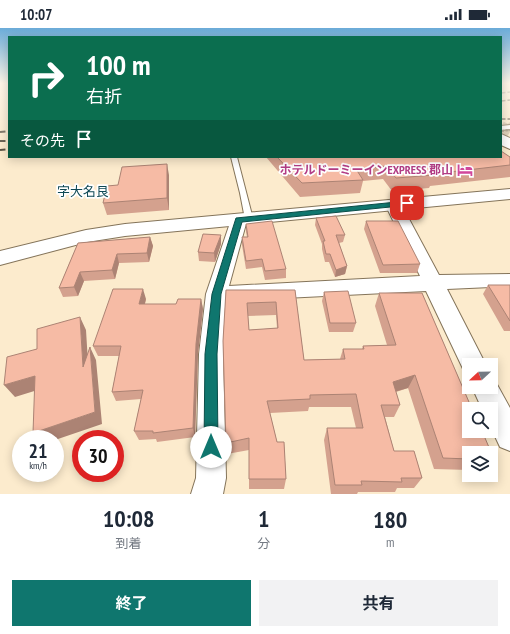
<!DOCTYPE html>
<html lang="ja">
<head>
<meta charset="utf-8">
<style>
	:root { --surface:#fff; --page:#f2f2f3; --text:#1f2937; --muted:#747a83; --accent:#0f766e }
	body { margin:0; font-family:"PT Sans Narrow","Noto Sans JP",sans-serif; background:var(--page); color:var(--text); height:100vh; display:flex; flex-direction:column; font-size:15px; white-space:nowrap }
	* { box-sizing:border-box; margin:0 }
	p { font-size:13px; color:var(--muted) }
	.icon { flex:none; width:22px; height:22px; fill:none; stroke:currentColor; stroke-width:2; stroke-linecap:round; stroke-linejoin:round }
	.map { position:relative; height:466px; overflow:hidden }
	.side { display:flex; flex-direction:column; background:var(--surface); flex:1 }
	.side>* { flex:none }
	.top-card { position:absolute; left:8px; top:8px; width:494px; height:122px; border-radius:0px; box-shadow:0 2px 10px #0003; background:#0b6e4f; color:#fff; overflow:hidden }
	.needle { width:26px; rotate:248deg }
	.controls { position:absolute; left:462px; top:330px; display:grid; gap:8px }
	.controls a { display:grid; place-items:center; width:36px; height:36px; border-radius:0px; background:var(--surface); box-shadow:0 2px 10px #0003; font-size:20px }
	.speed { position:absolute; left:12px; top:402px; display:flex; gap:8px; font-size:20px; font-weight:700; text-align:center }
	.speed>* { display:grid; place-content:center; width:52px; height:52px; border-radius:50%; background:var(--surface); box-shadow:0 2px 10px #0003; line-height:1 }
	.speed small { font-size:10px; font-weight:400 }
	.speed .limit { border:6px solid #d22; background:#fff; color:#111 }
	.pin { position:absolute; display:grid; place-items:center; width:34px; height:34px; color:#fff; margin:-17px; border-radius:8px; box-shadow:0 2px 6px #0006 }
	.me { position:absolute; width:44px; margin:-22px; rotate:0deg; stroke-linejoin:round; filter:drop-shadow(0 0 3px #0008) }
	.turn { display:flex; align-items:center; gap:14px; height:84px; padding:0 12px; font-size:18px }
	.turn .icon { width:52px; height:52px; stroke-width:2.5 }
	.turn b { display:block; font-size:28px; line-height:34px }
	.then { display:flex; align-items:center; height:38px; padding:0 12px; background:#0003; gap:8px; font-size:15px }
	.eta { display:flex; justify-content:space-evenly; align-items:center; height:68px; text-align:center }
	.eta b { font-size:24px; font-weight:700; line-height:28px }
	.action { display:flex; gap:8px; margin-top:auto; padding:8px 12px }
	.action a { flex:1; height:46px; border-radius:0px; background:var(--accent); color:#fff; font-size:16px; font-weight:700; line-height:46px; text-align:center }
	.action a+a { background:var(--page); color:var(--text) }
	.status { display:flex; justify-content:space-between; align-items:center; height:28px; padding:0 20px; background:var(--surface); direction:ltr }
	.status svg { height:11px; fill:currentColor }
	.map>svg:first-child { display:block }
	.lines { fill:none; stroke-linecap:round; stroke-linejoin:round }
	.tertiary-tunnel-far1 { stroke:#d4c5ab; stroke-width:12; stroke-dasharray:12 6; stroke-linecap:butt }
	.tertiary-tunnel { stroke:#d4c5ab; stroke-width:16; stroke-dasharray:16 8; stroke-linecap:butt }
	.service-casing { stroke:#84745a; stroke-width:2 }
	.minor-casing { stroke:#84745a; stroke-width:2 }
	.tertiary-casing { stroke:#84745a; stroke-width:2 }
	.service { fill:#fff; fill-rule:evenodd }
	.minor { fill:#fff; fill-rule:evenodd }
	.tertiary { fill:#fff; fill-rule:evenodd }
	.rail-far1 { stroke:#5a5243; stroke-width:1.5; stroke-dasharray:4.5 2; stroke-linecap:butt }
	.rail { stroke:#5a5243; stroke-width:2; stroke-dasharray:5.5 3; stroke-linecap:butt }
	.path-bridge-far1 { stroke:#9a8f79; stroke-width:1.5; stroke-dasharray:2 1; stroke-linecap:butt }
	.path-bridge { stroke:#9a8f79; stroke-width:2; stroke-dasharray:3 1.5; stroke-linecap:butt }
	.wall { fill:#d4a18e; fill-rule:evenodd }
	.shaded-wall { fill:#ac8374 }
	.building { fill:#f6bba5; stroke:#ac8374; fill-rule:evenodd }
	.route { fill:#0f766e; stroke:#0a4d48 }
	.labels { text-anchor:middle; stroke-width:3.5; stroke-linejoin:round; paint-order:stroke }
	.far-hotel-label { font-size:12px; font-weight:bold; fill:#b23c85; stroke:#fff; text-anchor:end }
	.far-quarter-label { font-size:13px; fill:#0f4955; stroke:#fff }
</style>
</head>
<body>
<div class="status"><b>10:07</b><svg viewBox="0 0 49 12"><path d="M0 12V9h3v3zM5 12V6h3v6zM10 12V3h3v9zM15 12V0h3v12zM26 1h20v11H26zM47 4h2v5h-2z"/></svg></div>
<div class="map">
<svg width="510" height="466" viewBox="0 0 510 466">
	<rect width="100%" height="100%" fill="#fcebcd"/>
	<g class="lines">
		<path class="tertiary-tunnel-far1" d="M501,99L507,102"/>
		<path class="tertiary-tunnel" d="M505,101L510,104"/>
		<defs>
			<path id="service" d="M510,97V101L501,102V98Z
				M231,129H237L253,191L252,193H246L245,191L240,165Z"/>
			<path id="minor" d="M393,171L399,173L401,176L439,247L510,246V260L491,259L447,261L486,337H469V346L465,345L426,263L226,273L223,326L226,450L223,466H191L196,450L199,326L206,266L231,192L233,188L239,187L245,188L247,192L229,258L420,248L385,176L387,173Z
				M491,349L494,351L510,380V423L500,419L491,400V381H482L472,359H491Z"/>
			<path id="tertiary" d="M501,106L510,110V121L501,117Z
				M510,161V171L125,208L87,214L0,237V223L86,202L125,196Z"/>
		</defs>
		<use href="#service" class="service-casing"/>
		<use href="#minor" class="minor-casing"/>
		<use href="#tertiary" class="tertiary-casing"/>
		<use href="#service" class="service"/>
		<use href="#minor" class="minor"/>
		<use href="#tertiary" class="tertiary"/>
		<path class="rail-far1" d="M501,65L510,64
			M501,73L510,72
			M501,91H510"/>
		<path class="rail" d="M0,104L9,103
			M0,113H9
			M0,122L9,121"/>
		<path class="path-bridge-far1" d="M506,102H510"/>
		<path class="path-bridge" d="M501,103L510,102"/>
	</g>
	<path class="wall" d="M266,129H510V149L430,158L429,160L392,163L383,151L363,153L360,165L300,169Z
		M169,147V182L107,187L103,175L118,157Z
		M316,190L345,207L343,214L339,215L347,238L345,246L335,249L329,234H325L322,221V216L315,197Z
		M366,193L420,236L417,245H380L364,201Z
		M246,196L286,241V250L265,252L262,239L246,241L242,217V209H247L246,204Z
		M221,207V216L215,234L199,233L198,224Z
		M150,209L153,218L149,234L119,235L115,251L84,253L78,268L63,269L59,260L78,215Z
		M488,257H510V303H504L483,266Z
		M226,262H295L304,332L340,331L343,321H362L363,318L387,317L375,278L379,265H422L472,381H469V403H482L494,431L491,434V425H469V442L434,441L408,360L396,364L400,377L394,389H385L394,423H414L422,450L414,460H397L395,464H358L357,466H331L324,412L327,400H356L351,379H309L308,383L270,385L277,414H284L286,451L284,461H249V422L227,426L226,415L223,313ZM276,287L277,300L249,302L248,288Z
		M324,264L356,295L353,304H329L322,273Z
		M146,271L145,276H176L201,271L203,281L198,326L195,409L157,414L156,411L139,412L134,403L141,371L116,373L112,364L119,328H98L93,318Z"/>
	<path class="shaded-wall" d="M167,136L169,147V182L167,170Z
		M221,207V216L215,234L214,225Z
		M150,209L153,218L149,234L147,225Z
		M117,226L119,235L115,251L112,242Z
		M347,238L345,246L335,249L336,242Z
		M80,244L84,253L78,268L74,259Z
		M143,261L146,271L142,286L139,276Z
		M201,271L203,281L198,326L195,409L193,400L196,316Z
		M80,289L86,302L89,351L83,339Z
		M90,319L96,332L102,396L55,412V411H38L33,405L95,384Z
		M415,347L408,360L387,366L393,354Z
		M35,348L44,360L15,369L4,357Z"/>
	<path class="building" d="M501,123L510,129V137L432,146L434,147L396,150L386,138L356,141L363,152L302,155L277,129H501Z
		M167,136V170L103,175L107,158L118,157L122,139Z
		M336,188L345,207H336L347,238L336,242L330,226H326L323,213H325L316,190Z
		M272,193L286,241L265,243L262,231L246,233L242,209H248L246,196Z
		M366,193H398L420,236L383,237Z
		M203,206L221,207L214,225L198,224Z
		M150,209L147,225L117,226L112,242L80,244L74,259L59,260L78,215Z
		M488,257H510V293Z
		M113,261H143L139,276H176L178,271H201L196,316L193,400L153,405V403H134L143,362L112,364L121,318H93Z
		M226,262H295L304,332L345,331L343,321H364L363,318L396,317L379,265H422L472,381H469V403H482L494,431H491V425H469V431L443,430L415,347L393,354L400,377H381L394,423H414L422,450H401L402,454L361,453L362,457H335L327,400H363L356,366L310,367V371L267,373L277,414H284L286,451H249V410L226,415L223,313ZM276,274L278,300L249,302L247,275Z
		M348,263L356,295H330L324,264Z
		M80,289L83,339L90,319L95,384L33,405L35,348L4,357L7,329L37,321V301Z"/>
	<linearGradient id="sky" x2="0" y2="1"><stop stop-color="#6bacd9"/><stop offset="0.46" stop-color="#fef6e8"/><stop offset="1" stop-color="#fef6e8" stop-opacity="0"/></linearGradient>
	<rect width="510" height="120" fill="url(#sky)"/>
	<path class="route" d="M407,173L411,175L410,177L242,194L221,266L217,326L218,419L216,424L211,426L206,424L204,419L205,326L212,266L236,190Z"/>
	<defs>
		<symbol id="hotel-bare" viewBox="-9 -9 18 18"><path d="M-6-4.5h1.5V1H6V5H4.5V3h-9V5H-6ZM-4 0a1.8 1.8 0 1 1 3.6 0ZM.5 0V-2.5h3Q6-2.5 6 0Z" fill="#d1479c" stroke="#fff" stroke-width="2.5" paint-order="stroke"/></symbol>
	</defs>
	<g fill-rule="evenodd">
		<use href="#hotel-bare" x="454" y="131" width="22" height="22"/>
	</g>
	<g class="labels">
		<g class="far-hotel-label">
			<text x="453" y="146">ホテルドーミーインEXPRESS 郡山</text>
		</g>
		<g class="far-quarter-label">
			<text x="83" y="168">字大名艮</text>
		</g>
	</g>
</svg>
<div class="controls">
<a><svg class="needle" viewBox="-14 -14 28 28"><path d="M0-13l5 13h-10z" fill="#e53935"/><path d="M0 13l5-13h-10z" fill="#747a83"/></svg></a>
<a><svg class="icon" aria-label="search" viewBox="0 0 24 24"><circle cx="10" cy="10" r="6"/><path d="M15 15l6 6"/></svg></a>
<a><svg class="icon" aria-label="layers" viewBox="0 0 24 24"><path d="M12 4l9 5-9 5-9-5zM3 14l9 5 9-5"/></svg></a>
</div>
<div class="speed"><div>21<small>km/h</small></div><div class="limit">30</div></div>
<div class="pin" style="left:407px;top:175px;background:#d93025"><svg class="icon" aria-label="arrive" viewBox="0 0 24 24"><path d="M6 21V4h12l-3 4 3 4H6"/></svg></div>
<svg class="me" style="left:211px;top:419px" viewBox="-20 -20 40 40"><circle r="19" fill="#fff"/><path d="M0-13L10 11 0 6-10 11z" fill="#0f766e"/></svg>
<div class="top-card">
<div class="turn"><svg class="icon" aria-label="right" viewBox="0 0 24 24"><path d="M7 20v-9h11M14 6l5 5-5 5"/></svg><div><b>100 m</b>右折</div></div>
<div class="then">その先<svg class="icon" aria-label="arrive" viewBox="0 0 24 24"><path d="M6 21V4h12l-3 4 3 4H6"/></svg></div>
</div>
</div>
<section class="side">
<div class="eta">
<div><b>10:08</b><p>到着</p></div>
<div><b>1</b><p>分</p></div>
<div><b>180</b><p>m</p></div>
</div>
<div class="action"><a>終了</a><a>共有</a></div>
</section>
</body>
</html>
